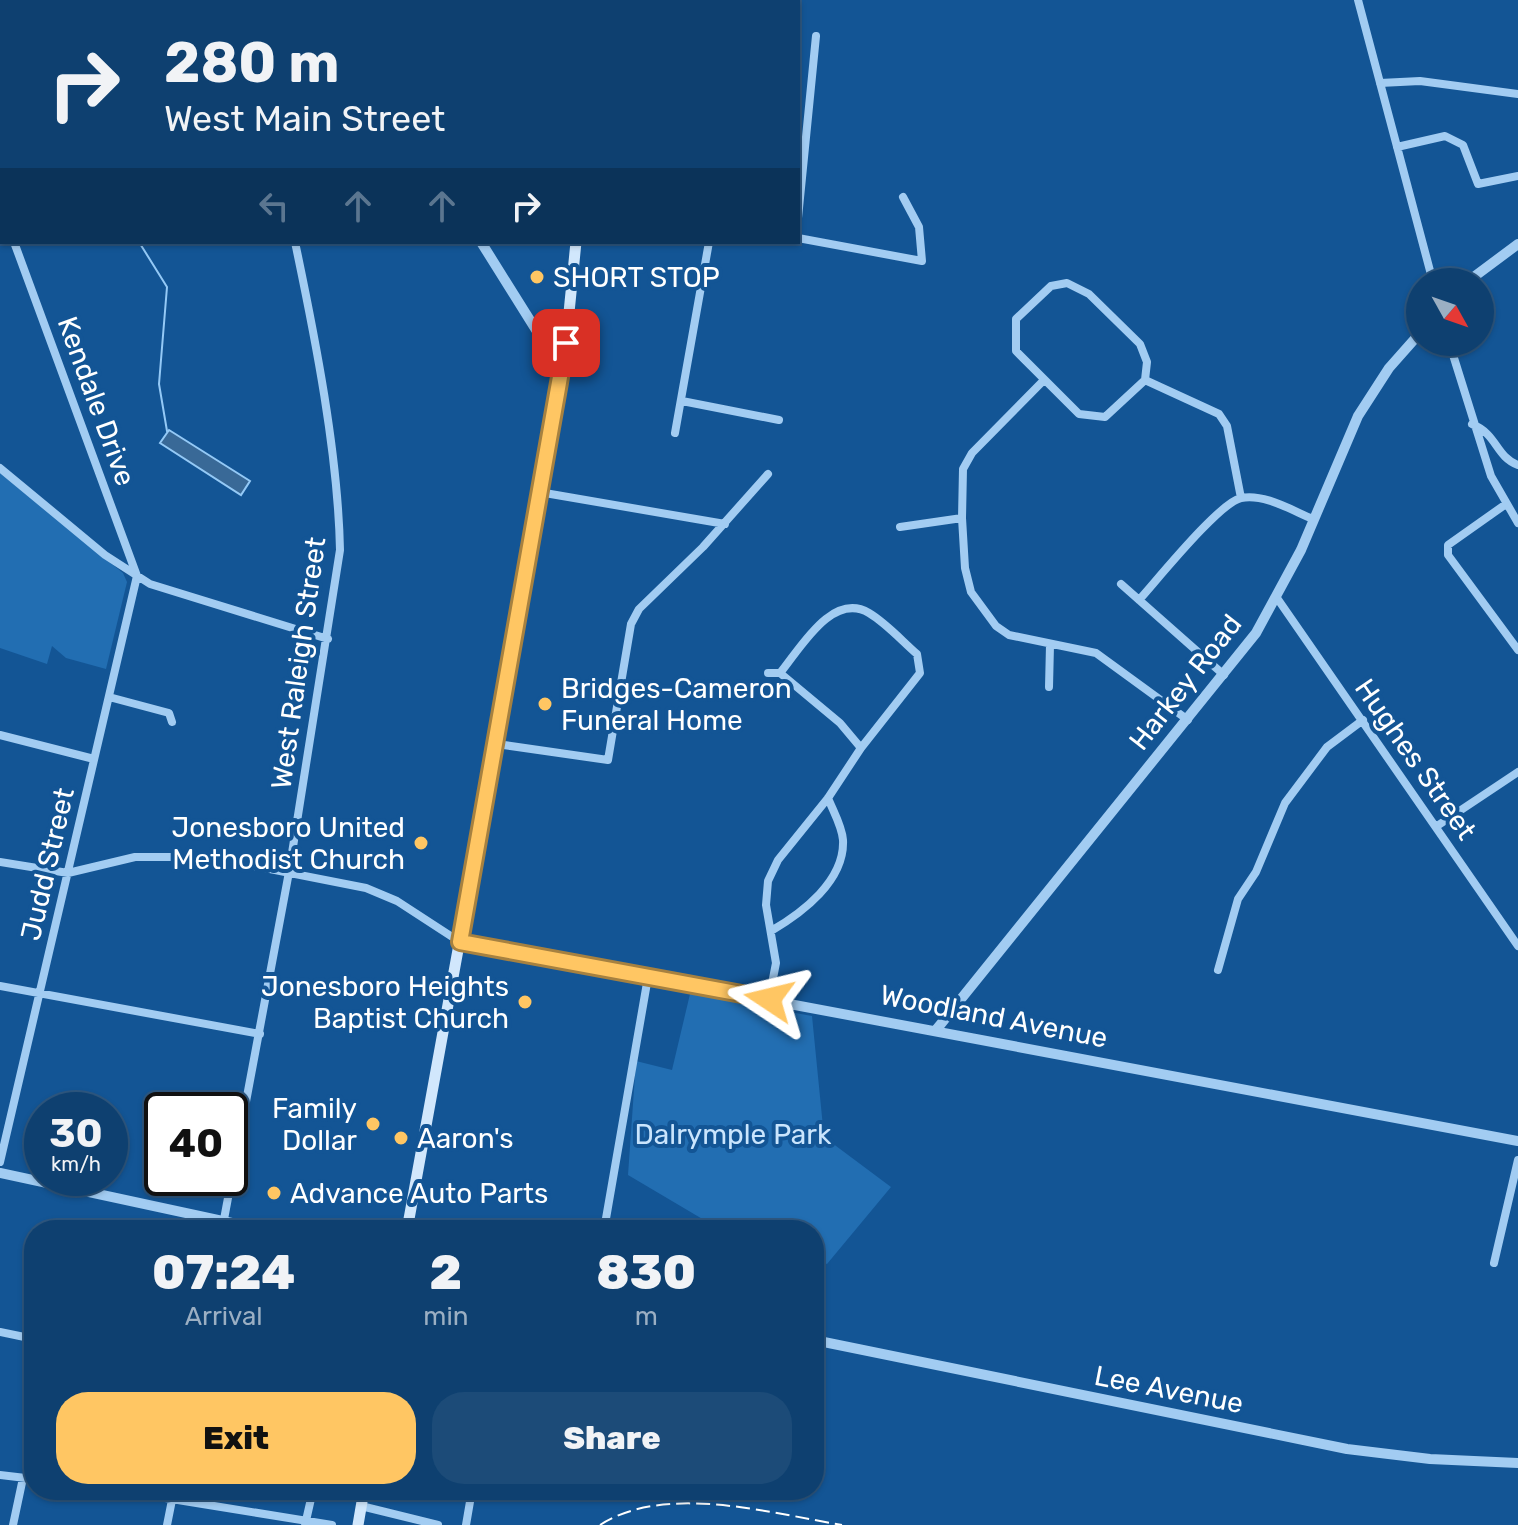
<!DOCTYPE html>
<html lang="en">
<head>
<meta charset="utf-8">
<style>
	:root { --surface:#0e4070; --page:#1c4b78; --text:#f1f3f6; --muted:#9bafc3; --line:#2e5983; --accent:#ffc663 }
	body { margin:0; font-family:Rubik,sans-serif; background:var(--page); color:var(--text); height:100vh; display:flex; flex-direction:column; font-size:30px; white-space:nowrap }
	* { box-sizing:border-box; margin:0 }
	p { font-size:26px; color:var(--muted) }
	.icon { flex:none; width:44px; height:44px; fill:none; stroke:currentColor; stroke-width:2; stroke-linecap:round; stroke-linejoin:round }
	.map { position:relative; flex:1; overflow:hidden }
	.details { position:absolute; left:24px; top:1220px; width:800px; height:280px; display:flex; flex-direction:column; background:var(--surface); border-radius:32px; box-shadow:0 2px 6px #0004,0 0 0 2px var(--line) }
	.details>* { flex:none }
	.hud { position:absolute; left:0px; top:0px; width:800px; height:244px; box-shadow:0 2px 6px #0004,0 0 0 2px var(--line); background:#0e4070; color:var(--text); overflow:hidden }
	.needle { width:52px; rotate:130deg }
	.tools { position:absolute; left:1406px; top:268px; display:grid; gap:16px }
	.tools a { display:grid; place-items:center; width:88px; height:88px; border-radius:50%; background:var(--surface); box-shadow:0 2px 6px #0004,0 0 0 2px var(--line); font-size:40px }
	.speed { position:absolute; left:24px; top:1092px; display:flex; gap:16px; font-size:40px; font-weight:700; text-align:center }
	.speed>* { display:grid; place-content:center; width:104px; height:104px; border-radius:50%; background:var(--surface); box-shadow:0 2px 6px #0004,0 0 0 2px var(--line); line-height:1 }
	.speed small { font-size:20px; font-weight:400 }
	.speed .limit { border:4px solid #111; border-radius:12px; background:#fff; color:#111 }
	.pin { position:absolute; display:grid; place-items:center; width:68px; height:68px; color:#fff; margin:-34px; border-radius:16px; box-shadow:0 4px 12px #0006 }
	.me { position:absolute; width:88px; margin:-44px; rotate:280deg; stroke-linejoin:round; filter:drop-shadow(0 0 6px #0008) }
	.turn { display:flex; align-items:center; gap:28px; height:168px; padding:0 32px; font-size:36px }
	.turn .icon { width:104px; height:104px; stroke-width:2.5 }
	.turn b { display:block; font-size:56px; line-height:68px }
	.lanes { display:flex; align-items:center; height:76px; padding:0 32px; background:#0003; justify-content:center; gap:40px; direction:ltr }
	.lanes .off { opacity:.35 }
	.eta { display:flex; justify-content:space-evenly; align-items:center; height:136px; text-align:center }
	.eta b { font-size:48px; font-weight:800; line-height:56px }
	.cta { display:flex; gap:16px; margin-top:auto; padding:16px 32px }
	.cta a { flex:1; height:92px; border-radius:32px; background:var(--accent); color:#111; font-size:32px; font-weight:800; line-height:92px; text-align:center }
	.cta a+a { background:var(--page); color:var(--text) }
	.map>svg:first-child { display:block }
	.green { fill:#226eb2 }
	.water { fill:#396997; stroke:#94c9f6; stroke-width:2 }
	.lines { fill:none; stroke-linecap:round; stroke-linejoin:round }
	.stream { stroke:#94c9f6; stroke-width:2 }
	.minor { stroke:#a2ccf2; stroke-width:8 }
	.tertiary { stroke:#a2ccf2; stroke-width:10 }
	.secondary { stroke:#d1e7fc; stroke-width:11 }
	.rail { stroke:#fff; stroke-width:2; stroke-dasharray:14 6; stroke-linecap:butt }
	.route-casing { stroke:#a68140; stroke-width:20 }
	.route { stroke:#ffc663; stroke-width:14 }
	.poi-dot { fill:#ffc663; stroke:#135595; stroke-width:3 }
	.labels { text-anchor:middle; stroke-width:8; stroke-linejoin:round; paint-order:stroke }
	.poi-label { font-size:28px; fill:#fff; stroke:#135595; text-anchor:start }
	.street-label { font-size:28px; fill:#fff; stroke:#135595 }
	.park-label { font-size:28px; fill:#cae5fd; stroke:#135595 }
</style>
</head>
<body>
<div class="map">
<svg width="1518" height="1525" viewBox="0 0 1518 1525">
	<rect width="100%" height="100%" fill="#135595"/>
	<path class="green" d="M0,473L123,573L127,582L106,669L66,658L52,646L47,664L0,648Z
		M690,994L812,1016L824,1137L891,1187L827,1264L814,1260V1230H721L628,1175L636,1061L672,1070Z"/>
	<path class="water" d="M169,430L250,481L241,495L160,443Z"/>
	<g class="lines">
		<path class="stream" d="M5,0L6,2
			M544,0L547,2
			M798,149L800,150
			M139,242L167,287L159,384L167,431"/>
		<path class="minor" d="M1358,0L1433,282
			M296,2L299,0
			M1380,83L1420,81L1518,94
			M1397,147L1445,136L1463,145L1478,184L1518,176
			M0,207L2,210
			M798,218L816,36
			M798,238L922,261L919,227L903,197
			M1067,283L1089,294L1140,344L1147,362L1145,380L1105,417L1079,414L1016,351V319L1051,286Z
			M1449,342L1491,476L1518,523
			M1145,380L1219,414L1227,426L1241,498
			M1043,381L972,453L963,469L962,518L965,568L971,592L996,626L1009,635L1096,653L1188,720
			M682,401L779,420
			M1472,424C1498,435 1495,456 1518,465
			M675,433L709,242
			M0,468L105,555L150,584L328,639
			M539,492L725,524
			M1506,504L1448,545V555L1518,650
			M900,527L962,518
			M1121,584L1224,675
			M1277,598L1518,946
			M1139,600C1158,579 1219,503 1241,498C1264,493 1293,511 1313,519
			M768,673H780L840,723L861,748L828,798L778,860L768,881L766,905L776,963L769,999
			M780,673C800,649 832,591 869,613C886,623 902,641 917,654L920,673L861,748
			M1049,687L1050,645
			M109,697L169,713L172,722
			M0,735L94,759
			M497,744L608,760L631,624L639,609L703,547L768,474
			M1437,826L1518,772
			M0,862L68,873L135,857H208L366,888L397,901L460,942
			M771,931C802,913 845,881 843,840C842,826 833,811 828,798
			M1218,970L1238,899L1256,872L1285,803L1327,747L1363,720
			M0,986L260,1034
			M0,1162L137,576L14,242
			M222,1230L289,872L340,550C338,453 315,337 295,242
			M604,1230L648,977
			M1494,1263L1518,1160
			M0,1332L34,1339
			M0,1475L34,1479
			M116,1490L332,1525
			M361,1506L438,1525
			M13,1525L23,1478
			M167,1525L174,1490
			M305,1525L313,1490
			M466,1525L472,1490"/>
		<path class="tertiary" d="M351,0L352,2
			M481,242L563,373
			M1467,282L1518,244
			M460,942L1518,1141
			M936,1030L1256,633L1301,550L1358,416L1389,368L1420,333
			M0,1173L265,1230
			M814,1340L1347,1449L1430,1459L1518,1463"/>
		<path class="secondary" d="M585,2L586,0
			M407,1230L563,373L576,242
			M358,1525L364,1490"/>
		<path class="rail" d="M600,1525C665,1483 770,1513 842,1525"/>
	</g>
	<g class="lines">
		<defs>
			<path id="route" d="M566,343L460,942L769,999"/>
		</defs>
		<use href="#route" class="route-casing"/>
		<use href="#route" class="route"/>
	</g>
	<g class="poi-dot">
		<circle cx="537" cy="277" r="8"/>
		<circle cx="545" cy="704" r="8"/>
		<circle cx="421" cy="843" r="8"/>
		<circle cx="525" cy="1002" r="8"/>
		<circle cx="373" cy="1124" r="8"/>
		<circle cx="401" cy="1138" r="8"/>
		<circle cx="274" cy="1193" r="8"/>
	</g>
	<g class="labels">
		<g class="poi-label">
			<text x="553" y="287">SHORT STOP</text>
			<text x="561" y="698">Bridges-Cameron<tspan x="561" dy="32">Funeral Home</tspan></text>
			<text x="405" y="837" text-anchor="end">Jonesboro United<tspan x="405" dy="32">Methodist Church</tspan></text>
			<text x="509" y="996" text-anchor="end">Jonesboro Heights<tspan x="509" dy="32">Baptist Church</tspan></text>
			<text x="357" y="1118" text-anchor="end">Family<tspan x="357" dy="32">Dollar</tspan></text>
			<text x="417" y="1148">Aaron's</text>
			<text x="290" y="1203">Advance Auto Parts</text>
		</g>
		<g class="street-label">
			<text transform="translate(97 401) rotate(70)" y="10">Kendale Drive</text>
			<text transform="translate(298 663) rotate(-82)" y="10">West Raleigh Street</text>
			<text transform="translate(1185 682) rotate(-52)" y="10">Harkey Road</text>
			<text transform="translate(1416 759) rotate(55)" y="10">Hughes Street</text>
			<text transform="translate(47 864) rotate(-77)" y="10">Judd Street</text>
			<text transform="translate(994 1016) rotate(11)" y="10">Woodland Avenue</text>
			<text transform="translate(1169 1389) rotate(11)" y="10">Lee Avenue</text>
		</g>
		<g class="park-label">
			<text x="733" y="1144">Dalrymple Park</text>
		</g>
	</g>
</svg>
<div class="tools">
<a><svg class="needle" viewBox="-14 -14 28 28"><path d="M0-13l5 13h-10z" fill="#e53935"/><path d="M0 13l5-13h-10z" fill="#9bafc3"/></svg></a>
</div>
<div class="speed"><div>30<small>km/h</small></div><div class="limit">40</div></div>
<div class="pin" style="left:566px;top:343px;background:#d93025"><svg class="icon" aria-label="arrive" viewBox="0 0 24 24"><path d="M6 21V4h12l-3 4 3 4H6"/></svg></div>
<svg class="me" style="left:769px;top:999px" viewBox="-20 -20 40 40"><path d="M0-17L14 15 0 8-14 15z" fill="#ffc663" stroke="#fff" stroke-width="4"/></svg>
<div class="hud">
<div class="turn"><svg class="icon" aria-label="right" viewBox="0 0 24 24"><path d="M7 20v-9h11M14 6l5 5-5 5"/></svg><div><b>280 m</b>West Main Street</div></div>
<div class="lanes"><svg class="icon off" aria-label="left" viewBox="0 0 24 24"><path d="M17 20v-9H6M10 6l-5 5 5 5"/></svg><svg class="icon off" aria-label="ahead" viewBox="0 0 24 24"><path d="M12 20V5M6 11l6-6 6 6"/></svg><svg class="icon off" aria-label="ahead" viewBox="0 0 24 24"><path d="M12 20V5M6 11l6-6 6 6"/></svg><svg class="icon" aria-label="right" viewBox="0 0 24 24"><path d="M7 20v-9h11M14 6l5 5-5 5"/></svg></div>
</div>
<section class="details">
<div class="eta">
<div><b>07:24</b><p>Arrival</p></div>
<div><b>2</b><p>min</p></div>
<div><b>830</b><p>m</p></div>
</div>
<div class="cta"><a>Exit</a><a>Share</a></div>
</section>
</div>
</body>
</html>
